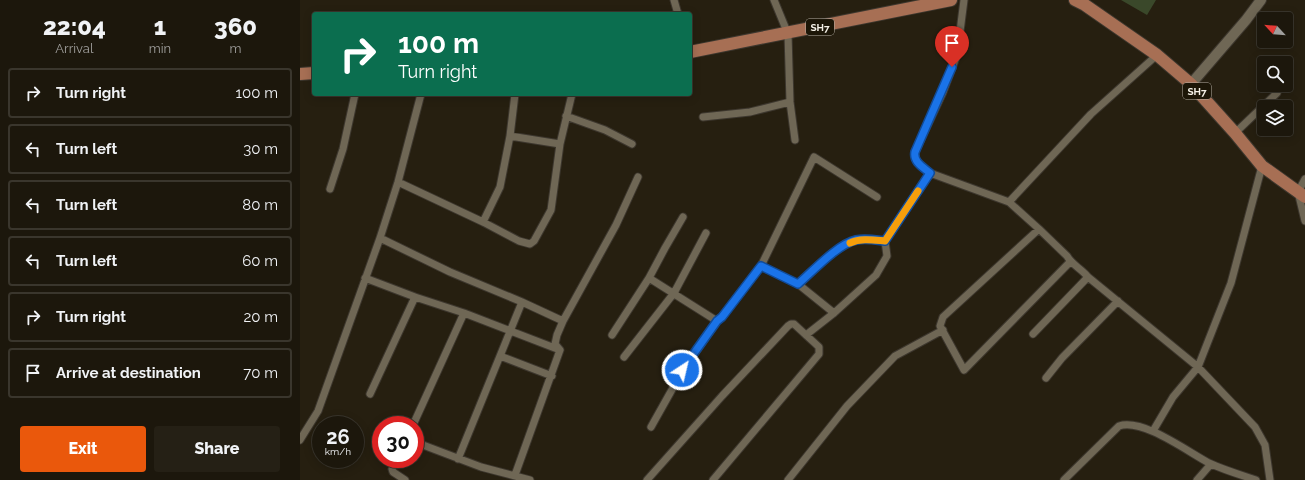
<!DOCTYPE html>
<html lang="en">
<head>
<meta charset="utf-8">
<style>
	:root { --surface:#1c170c; --page:#252015; --text:#f1f3f6; --muted:#a09f9d; --line:#3a362d; --accent:#ea580c }
	body { margin:0; font-family:Raleway,sans-serif; background:var(--page); color:var(--text); height:100vh; display:flex; flex-direction:column; font-size:15px; white-space:nowrap }
	* { box-sizing:border-box; margin:0 }
	p { font-size:13px; color:var(--muted) }
	.icon { flex:none; width:22px; height:22px; fill:none; stroke:currentColor; stroke-width:2; stroke-linecap:round; stroke-linejoin:round }
	.map { position:relative; flex:1; overflow:hidden }
	.panel { display:flex; flex-direction:column; background:var(--surface); width:300px }
	.panel>* { flex:none }
	.hud { position:absolute; left:12px; top:12px; width:380px; height:84px; border-radius:4px; box-shadow:0 2px 10px #0003,0 0 0 1px var(--line); background:#0b6e4f; color:#fff; overflow:hidden }
	.needle { width:26px; rotate:296deg }
	.controls { position:absolute; left:957px; top:12px; display:grid; gap:8px }
	.controls a { display:grid; place-items:center; width:36px; height:36px; border-radius:4px; background:var(--surface); box-shadow:0 2px 10px #0003,0 0 0 1px var(--line); font-size:20px }
	.speed { position:absolute; left:12px; top:416px; display:flex; gap:8px; font-size:20px; font-weight:700; text-align:center }
	.speed>* { display:grid; place-content:center; width:52px; height:52px; border-radius:50%; background:var(--surface); box-shadow:0 2px 10px #0003,0 0 0 1px var(--line); line-height:1 }
	.speed small { font-size:10px; font-weight:400 }
	.speed .limit { border:6px solid #d22; background:#fff; color:#111 }
	.pin { position:absolute; display:grid; place-items:center; width:34px; height:34px; color:#fff; margin:-41px -17px; border-radius:50% 50% 50% 0; rotate:-45deg; box-shadow:0 0 4px #0007 }
	.pin .icon { rotate:45deg }
	.me { position:absolute; width:44px; margin:-22px; rotate:35deg; stroke-linejoin:round; filter:drop-shadow(0 0 3px #0008) }
	.turn { display:flex; align-items:center; gap:14px; height:84px; padding:0 20px; font-size:18px }
	.turn .icon { width:52px; height:52px; stroke-width:2.5 }
	.turn b { display:block; font-size:28px; line-height:34px }
	.eta { display:flex; justify-content:space-evenly; align-items:center; height:68px; text-align:center }
	.eta b { font-size:24px; font-weight:800; line-height:28px }
	.primary-button { display:flex; gap:8px; margin-top:auto; padding:8px 20px }
	.primary-button a { flex:1; height:46px; border-radius:4px; background:var(--accent); color:#fff; font-size:16px; font-weight:800; line-height:46px; text-align:center }
	.primary-button a+a { background:var(--page); color:var(--text) }
	ul { padding:0; list-style:none }
	li { display:flex; align-items:center; gap:12px; height:50px; margin:0 8px 6px; padding:0 12px; border:2px solid var(--line); border-radius:4px }
	li div { flex:1 }
	li b { display:block; font-size:15px }
	li em { font-style:normal }
	main { display:flex; flex:1; min-height:0 }
	.map>svg:first-child { display:block }
	.green { fill:#3a482a }
	.lines { fill:none; stroke-linecap:round; stroke-linejoin:round }
	.street-casing { stroke:#3d372e; stroke-width:9 }
	.secondary-casing { stroke:#3d372e; stroke-width:12 }
	.primary-casing { stroke:#3d372e; stroke-width:14 }
	.street { stroke:#6f6755; stroke-width:7 }
	.secondary { stroke:#6f6755; stroke-width:10 }
	.primary { stroke:#a76f54; stroke-width:12 }
	.route-casing { stroke:#114b97; stroke-width:10 }
	.route { stroke:#1a73e8; stroke-width:7 }
	.slow { stroke:#f59e0b; stroke-width:7 }
	.labels { text-anchor:middle; stroke-width:3; stroke-linejoin:round; paint-order:stroke }
	.shield { fill:#1c1607; stroke:#b4afa4; stroke-width:1 }
	.shield-label { font-size:10px; font-weight:bold; fill:#f5f1e7 }
</style>
</head>
<body>
<main>
<section class="panel">
<div class="eta">
<div><b>22:04</b><p>Arrival</p></div>
<div><b>1</b><p>min</p></div>
<div><b>360</b><p>m</p></div>
</div>
<ul>
<li><svg class="icon" aria-label="right" viewBox="0 0 24 24"><path d="M7 20v-9h11M14 6l5 5-5 5"/></svg><div><b>Turn right</b></div><em>100 m</em></li>
<li><svg class="icon" aria-label="left" viewBox="0 0 24 24"><path d="M17 20v-9H6M10 6l-5 5 5 5"/></svg><div><b>Turn left</b></div><em>30 m</em></li>
<li><svg class="icon" aria-label="left" viewBox="0 0 24 24"><path d="M17 20v-9H6M10 6l-5 5 5 5"/></svg><div><b>Turn left</b></div><em>80 m</em></li>
<li><svg class="icon" aria-label="left" viewBox="0 0 24 24"><path d="M17 20v-9H6M10 6l-5 5 5 5"/></svg><div><b>Turn left</b></div><em>60 m</em></li>
<li><svg class="icon" aria-label="right" viewBox="0 0 24 24"><path d="M7 20v-9h11M14 6l5 5-5 5"/></svg><div><b>Turn right</b></div><em>20 m</em></li>
<li><svg class="icon" aria-label="arrive" viewBox="0 0 24 24"><path d="M6 21V4h12l-3 4 3 4H6"/></svg><div><b>Arrive at destination</b></div><em>70 m</em></li>
</ul>
<div class="primary-button"><a>Exit</a><a>Share</a></div>
</section>
<div class="map">
<svg width="1005" height="480" viewBox="0 0 1005 480">
	<rect width="100%" height="100%" fill="#261f10"/>
	<path class="green" d="M821,0H856L847,15Z"/>
	<g class="lines">
		<defs>
			<path id="street" d="M374,0L378,14
				M474,0L488,34L490,102L495,140
				M266,116L305,130L332,144
				M403,117L450,112L490,102
				M935,133L977,93
				M210,136L260,144
				M630,173L709,202L739,229L643,317L640,326L664,370L770,262
				M1005,179L998,192L1005,221
				M98,182L183,222L219,241L230,244L234,241L251,210L260,144L272,94
				M30,189L43,149L55,94
				M709,202L791,114L857,55
				M183,222L200,187L210,136L215,94
				M739,229L767,256C772,265 782,269 788,277L898,367L955,427L965,445L970,480
				M80,238L150,272L222,302L263,321
				M461,266L498,284L534,313
				M65,278L115,297L164,313L113,425
				M349,278L417,321
				M498,284C513,271 538,244 556,240C565,238 576,240 585,241
				M164,313L260,350L215,475
				M733,334L788,277
				M312,335L349,278L365,248L383,217
				M506,335L534,313L576,275L587,256L585,241L630,173C623,167 613,162 615,152L643,92L657,55L664,0
				M260,350L255,344L257,335L263,321L316,225L338,177
				M200,356L252,376
				M324,357L374,293L406,233
				M746,378L762,358L818,301
				M70,394L115,297
				M351,427L383,370L417,321L422,317L461,266L514,157L577,197
				M853,431L873,397L898,367L931,283L962,166
				M0,440L18,411L80,238L98,182L121,94
				M115,442L181,467L230,480
				M97,459L92,469L93,472L105,480
				M158,459L222,302
				M347,480L422,396L488,326L491,324H494L519,347V354L413,480
				M488,480L547,406L595,356L643,330
				M764,480L819,426C843,418 888,452 909,463C924,470 941,475 956,480
				M897,480L911,464"/>
			<path id="secondary" d="M891,84L946,20L961,0"/>
			<path id="primary" d="M775,0L785,5L857,55L891,84L935,133L962,166L1005,197
				M390,52L651,0
				M0,74L14,73"/>
		</defs>
		<use href="#street" class="street-casing"/>
		<use href="#secondary" class="secondary-casing"/>
		<use href="#primary" class="primary-casing"/>
		<use href="#street" class="street"/>
		<use href="#secondary" class="secondary"/>
		<use href="#primary" class="primary"/>
	</g>
	<g class="lines">
		<defs>
			<path id="route" d="M382,370L417,321L422,317L461,266L498,284C513,271 538,244 556,240C565,238 576,240 585,241L630,173C623,167 613,162 615,152L652,67"/>
		</defs>
		<use href="#route" class="route-casing"/>
		<use href="#route" class="route"/>
		<path class="slow" d="M550,243C561,238 573,240 585,241L618,191"/>
	</g>
	<g class="labels">
		<g class="shield">
			<rect x="506" y="19" width="28" height="16" rx="3"/>
			<rect x="883" y="83" width="28" height="16" rx="3"/>
		</g>
		<g class="shield-label">
			<text x="520" y="31">SH7</text>
			<text x="897" y="95">SH7</text>
		</g>
	</g>
</svg>
<div class="controls">
<a><svg class="needle" viewBox="-14 -14 28 28"><path d="M0-13l5 13h-10z" fill="#e53935"/><path d="M0 13l5-13h-10z" fill="#a09f9d"/></svg></a>
<a><svg class="icon" aria-label="search" viewBox="0 0 24 24"><circle cx="10" cy="10" r="6"/><path d="M15 15l6 6"/></svg></a>
<a><svg class="icon" aria-label="layers" viewBox="0 0 24 24"><path d="M12 4l9 5-9 5-9-5zM3 14l9 5 9-5"/></svg></a>
</div>
<div class="speed"><div>26<small>km/h</small></div><div class="limit">30</div></div>
<div class="pin" style="left:652px;top:67px;background:#d93025"><svg class="icon" aria-label="arrive" viewBox="0 0 24 24"><path d="M6 21V4h12l-3 4 3 4H6"/></svg></div>
<svg class="me" style="left:382px;top:370px" viewBox="-20 -20 40 40"><circle r="17" fill="#1a73e8" stroke="#fff" stroke-width="3"/><path d="M0-11L8 9 0 5-8 9z" fill="#fff"/></svg>
<div class="hud">
<div class="turn"><svg class="icon" aria-label="right" viewBox="0 0 24 24"><path d="M7 20v-9h11M14 6l5 5-5 5"/></svg><div><b>100 m</b>Turn right</div></div>
</div>
</div>
</main>
</body>
</html>
